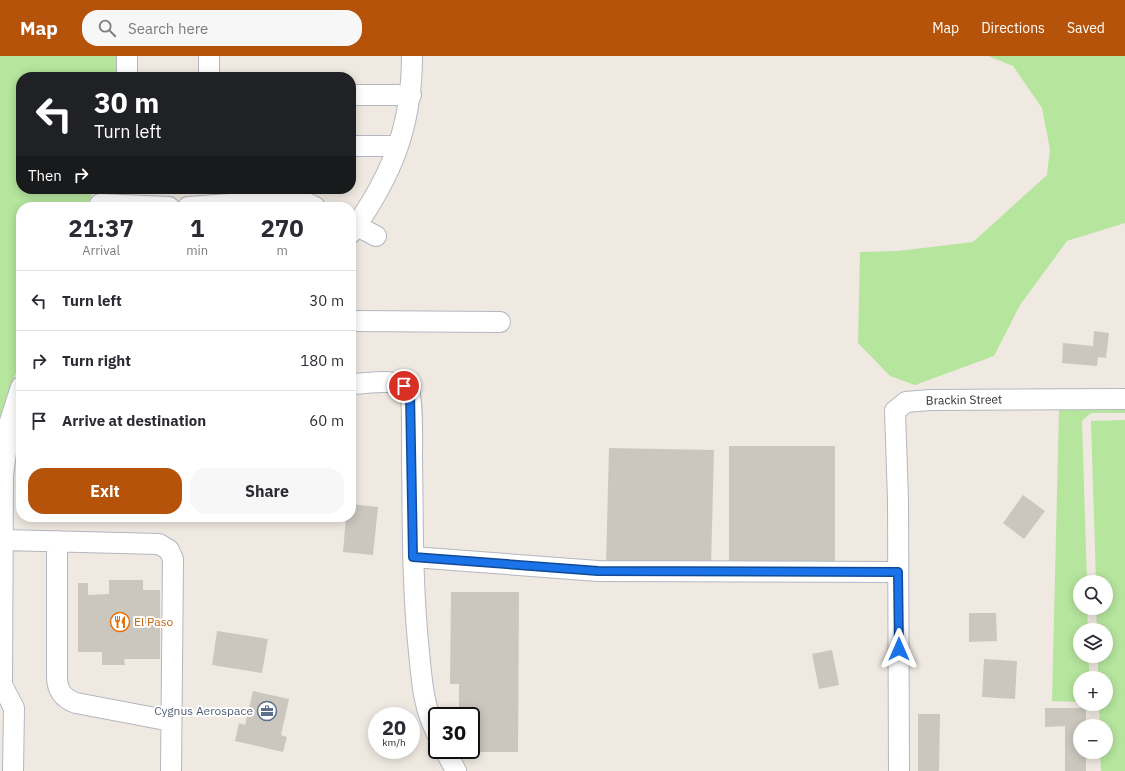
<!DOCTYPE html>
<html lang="en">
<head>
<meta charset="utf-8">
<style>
	:root { --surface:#fff; --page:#f7f7f7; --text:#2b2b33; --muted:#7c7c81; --line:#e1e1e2; --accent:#b45309 }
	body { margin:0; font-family:"IBM Plex Sans",sans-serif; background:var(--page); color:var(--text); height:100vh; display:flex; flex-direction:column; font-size:15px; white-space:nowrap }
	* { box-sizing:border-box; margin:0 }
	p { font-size:13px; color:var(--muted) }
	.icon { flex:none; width:22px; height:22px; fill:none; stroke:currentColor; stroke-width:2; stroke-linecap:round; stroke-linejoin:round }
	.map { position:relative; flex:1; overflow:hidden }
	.drawer { position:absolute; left:16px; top:146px; width:340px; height:320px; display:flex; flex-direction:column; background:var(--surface); border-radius:16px; box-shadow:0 2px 10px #0003 }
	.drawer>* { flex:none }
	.banner { position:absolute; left:16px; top:16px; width:340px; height:122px; border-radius:16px; box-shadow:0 2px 10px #0003; background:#202124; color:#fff; overflow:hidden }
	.controls { position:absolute; left:1073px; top:519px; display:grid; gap:8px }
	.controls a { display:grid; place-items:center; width:40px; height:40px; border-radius:50%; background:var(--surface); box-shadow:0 2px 10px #0003; font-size:20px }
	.speed { position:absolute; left:368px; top:651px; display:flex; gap:8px; font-size:20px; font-weight:700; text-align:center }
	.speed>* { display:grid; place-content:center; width:52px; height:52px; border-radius:50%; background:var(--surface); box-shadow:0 2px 10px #0003; line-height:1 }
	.speed small { font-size:10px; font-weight:400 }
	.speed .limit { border:2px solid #111; border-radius:6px; background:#fff; color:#111 }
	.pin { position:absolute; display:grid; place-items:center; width:34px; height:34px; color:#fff; margin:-17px; border:2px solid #fff; border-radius:50%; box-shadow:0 1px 4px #0007 }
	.me { position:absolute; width:44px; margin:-22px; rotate:0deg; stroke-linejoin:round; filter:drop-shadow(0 0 3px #0008) }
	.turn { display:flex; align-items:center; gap:14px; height:84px; padding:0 12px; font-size:18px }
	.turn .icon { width:52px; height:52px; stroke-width:2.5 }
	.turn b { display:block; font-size:28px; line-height:34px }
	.then { display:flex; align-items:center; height:38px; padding:0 12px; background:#0003; gap:8px; font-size:15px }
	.eta { display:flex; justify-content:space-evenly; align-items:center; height:68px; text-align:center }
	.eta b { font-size:24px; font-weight:800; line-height:28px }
	.primary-button { display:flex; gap:8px; margin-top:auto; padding:8px 12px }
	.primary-button a { flex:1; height:46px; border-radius:16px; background:var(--accent); color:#fff; font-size:16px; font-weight:800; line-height:46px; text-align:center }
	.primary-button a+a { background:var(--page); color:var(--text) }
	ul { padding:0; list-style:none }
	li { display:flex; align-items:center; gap:12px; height:60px; padding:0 12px; border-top:1px solid var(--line) }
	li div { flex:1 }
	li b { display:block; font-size:15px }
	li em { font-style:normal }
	header { display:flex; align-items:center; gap:24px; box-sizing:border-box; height:56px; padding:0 20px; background:var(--accent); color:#fff }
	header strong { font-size:19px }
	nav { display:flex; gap:22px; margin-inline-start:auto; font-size:14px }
	.search { width:280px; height:36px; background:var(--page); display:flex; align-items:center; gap:10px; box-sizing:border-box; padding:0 14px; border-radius:16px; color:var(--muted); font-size:15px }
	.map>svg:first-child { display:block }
	.green { fill:#b6e59e }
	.building { fill:#cbc7bf }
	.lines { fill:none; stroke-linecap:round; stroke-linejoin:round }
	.minor-casing { stroke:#b4b7c1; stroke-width:22 }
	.minor { stroke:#fff; stroke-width:20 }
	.route-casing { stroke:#114b97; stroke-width:10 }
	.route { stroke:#1a73e8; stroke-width:7 }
	.labels { text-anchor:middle; stroke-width:4; stroke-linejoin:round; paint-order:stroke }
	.street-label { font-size:12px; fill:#2e2e2e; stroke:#fff }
	.food-label { font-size:12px; fill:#c56008; stroke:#fff; text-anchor:start }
	.service-label { font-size:12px; fill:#4e5e75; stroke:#fff; text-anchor:end }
</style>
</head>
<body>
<header>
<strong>Map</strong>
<div class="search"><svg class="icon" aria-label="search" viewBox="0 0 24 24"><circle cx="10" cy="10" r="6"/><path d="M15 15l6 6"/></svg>Search here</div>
<nav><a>Map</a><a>Directions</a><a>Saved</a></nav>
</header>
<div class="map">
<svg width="1125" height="715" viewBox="0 0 1125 715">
	<rect width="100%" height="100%" fill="#efe9e1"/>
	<path class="green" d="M0,0H116L117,21H21V133H94L87,151H21V302L0,362Z
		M988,0H1125V167L1067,185L1020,249L994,300L915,329L890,320L858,287L860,196L898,195L973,186L1047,119L1050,93L1042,52L1013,10Z
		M1059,353H1125V357H1091L1082,365L1087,526H1080V552H1087L1088,574H1080V600H1089V622H1080V646L1052,645Z
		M1125,364V715H1101L1100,696H1106V670H1100L1099,648H1106V622H1098V600H1106V574H1097L1096,552H1106V526H1096L1091,365Z"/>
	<path class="building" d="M1094,275L1109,277L1106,302L1098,301L1097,310L1062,307L1063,287L1093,290Z
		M729,390H835V508H729Z
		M609,392L714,394L711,510L606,508Z
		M1023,439L1045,455L1024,483L1003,467Z
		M351,448L378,451L373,499L343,496L346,461H351Z
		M109,524H143V534H160V603H124L125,609H102V596H78V527H88V539L109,538Z
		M451,536H519L518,696H474L475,680H471V660H459V628H450Z
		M969,557H996L997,585L969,586Z
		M217,575L268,583L262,617L212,609Z
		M832,594L839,629L819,633L812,598Z
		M984,603L1017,605L1015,643L982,641Z
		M253,635L289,643L281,679L287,681L283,696L235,685L239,667L245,669Z
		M1045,652H1086V670H1080V696H1086V715H1065V670L1045,671Z
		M918,658H940L939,715H918Z"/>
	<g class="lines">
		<defs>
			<path id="minor" d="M127,0V21
				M209,21V0
				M351,39H411
				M351,90H398
				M100,148L169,151
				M188,151L230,148L307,147L315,151
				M351,167L376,180
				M351,177C392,120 412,70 412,0
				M351,265L500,266
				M351,328C368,328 397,320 409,335C413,342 412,391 412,401C413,466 412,531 419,596C422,626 423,650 437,678
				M4,484L159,488L169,494L173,503L171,715
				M57,485V620C57,634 62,642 76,647L171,665
				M413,501L598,515L898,516
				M2,629L14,652L13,715
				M0,633L2,629L3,420L10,365L21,331
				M445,694L456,715
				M899,715L898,444L895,355L906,346L930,344L1125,343"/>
		</defs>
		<use href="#minor" class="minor-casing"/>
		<use href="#minor" class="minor"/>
	</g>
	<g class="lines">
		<defs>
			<path id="route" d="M404,330L410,337L413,501L598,515L898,516L899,593"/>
		</defs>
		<use href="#route" class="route-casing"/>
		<use href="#route" class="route"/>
	</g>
	<defs>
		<symbol id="restaurant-ring" viewBox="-11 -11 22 22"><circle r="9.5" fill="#fff" stroke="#e8710a" stroke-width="1.5"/><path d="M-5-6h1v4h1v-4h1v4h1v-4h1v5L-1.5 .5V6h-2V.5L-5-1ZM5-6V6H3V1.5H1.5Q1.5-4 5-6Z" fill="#e8710a"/></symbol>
		<symbol id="office-ring" viewBox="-11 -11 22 22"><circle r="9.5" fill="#fff" stroke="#5c6f8a" stroke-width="1.5"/><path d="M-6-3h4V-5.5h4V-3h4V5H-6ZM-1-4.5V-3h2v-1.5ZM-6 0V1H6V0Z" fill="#5c6f8a"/></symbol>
	</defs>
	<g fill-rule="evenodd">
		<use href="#restaurant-ring" x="109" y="555" width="22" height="22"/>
		<use href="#office-ring" x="256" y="644" width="22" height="22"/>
	</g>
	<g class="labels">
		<g class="street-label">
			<text transform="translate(964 344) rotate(-1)" y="4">Brackin Street</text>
		</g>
		<g class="food-label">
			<text x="134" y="570">El Paso</text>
		</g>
		<g class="service-label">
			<text x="253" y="659">Cygnus Aerospace</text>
		</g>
	</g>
</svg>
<div class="controls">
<a><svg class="icon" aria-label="search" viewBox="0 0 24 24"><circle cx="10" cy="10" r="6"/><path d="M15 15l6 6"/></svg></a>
<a><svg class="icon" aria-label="layers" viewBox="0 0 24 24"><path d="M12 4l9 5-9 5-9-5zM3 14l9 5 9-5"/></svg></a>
<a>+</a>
<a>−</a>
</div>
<div class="speed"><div>20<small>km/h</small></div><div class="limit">30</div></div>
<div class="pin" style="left:404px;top:330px;background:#d93025"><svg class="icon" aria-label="arrive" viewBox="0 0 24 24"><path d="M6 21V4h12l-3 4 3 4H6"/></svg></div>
<svg class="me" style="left:899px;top:593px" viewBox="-20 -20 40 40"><path d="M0-17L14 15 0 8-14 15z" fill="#1a73e8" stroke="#fff" stroke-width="4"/></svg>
<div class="banner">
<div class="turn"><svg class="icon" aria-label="left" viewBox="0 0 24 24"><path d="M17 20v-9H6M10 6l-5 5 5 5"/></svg><div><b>30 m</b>Turn left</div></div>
<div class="then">Then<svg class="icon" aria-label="right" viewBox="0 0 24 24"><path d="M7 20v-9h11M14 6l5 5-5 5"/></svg></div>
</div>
<section class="drawer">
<div class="eta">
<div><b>21:37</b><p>Arrival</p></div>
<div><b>1</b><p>min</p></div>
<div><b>270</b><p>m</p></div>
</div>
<ul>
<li><svg class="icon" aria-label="left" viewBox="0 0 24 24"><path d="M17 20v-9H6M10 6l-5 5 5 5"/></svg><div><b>Turn left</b></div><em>30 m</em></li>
<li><svg class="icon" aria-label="right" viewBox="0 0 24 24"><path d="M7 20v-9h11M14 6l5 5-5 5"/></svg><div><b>Turn right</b></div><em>180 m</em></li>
<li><svg class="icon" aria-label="arrive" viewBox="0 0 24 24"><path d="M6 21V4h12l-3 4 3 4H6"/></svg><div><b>Arrive at destination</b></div><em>60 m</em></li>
</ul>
<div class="primary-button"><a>Exit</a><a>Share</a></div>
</section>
</div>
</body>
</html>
